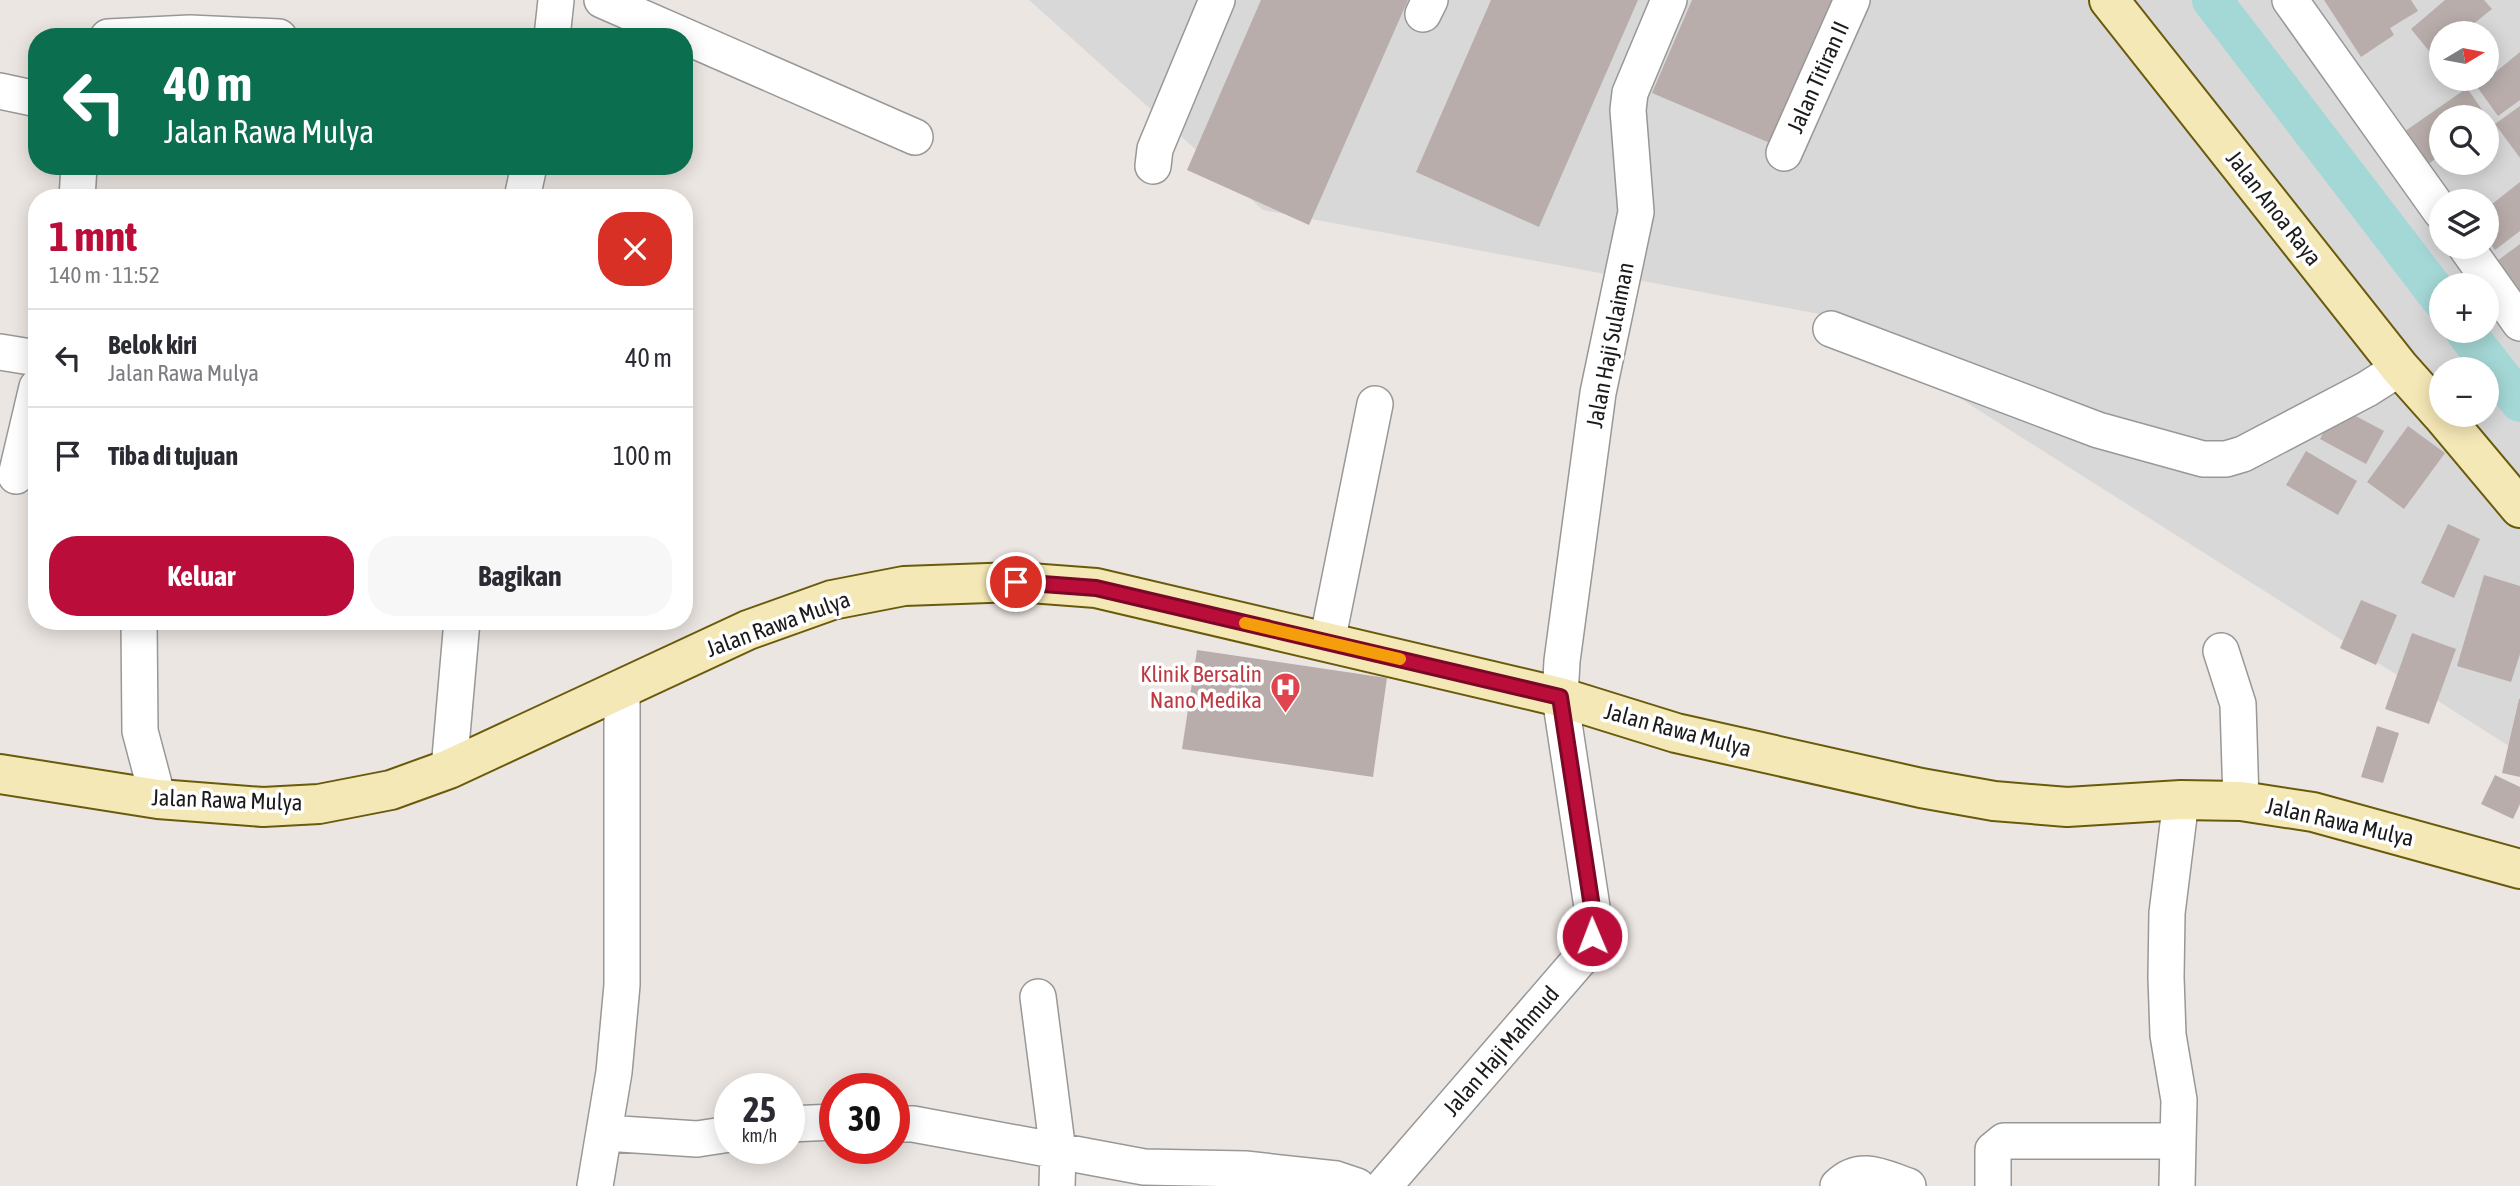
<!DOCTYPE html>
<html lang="id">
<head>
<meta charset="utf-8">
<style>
	:root { --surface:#fff; --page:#f7f7f7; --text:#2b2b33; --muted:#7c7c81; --line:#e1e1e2; --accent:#ba0d3a }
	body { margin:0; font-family:"Asap Condensed",sans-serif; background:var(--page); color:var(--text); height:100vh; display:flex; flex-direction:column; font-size:26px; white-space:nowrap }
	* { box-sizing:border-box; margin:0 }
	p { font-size:23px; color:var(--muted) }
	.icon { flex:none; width:38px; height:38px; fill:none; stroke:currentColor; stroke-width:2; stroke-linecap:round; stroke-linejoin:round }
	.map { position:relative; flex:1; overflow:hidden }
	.panel { position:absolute; left:28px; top:189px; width:665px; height:441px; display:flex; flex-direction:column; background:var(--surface); border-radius:28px; box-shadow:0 4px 18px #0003 }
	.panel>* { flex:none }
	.top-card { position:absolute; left:28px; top:28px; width:665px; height:147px; border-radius:28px; box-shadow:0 4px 18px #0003; background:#0b6e4f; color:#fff; overflow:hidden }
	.needle { width:46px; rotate:80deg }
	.controls { position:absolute; left:2429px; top:21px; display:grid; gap:14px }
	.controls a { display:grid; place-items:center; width:70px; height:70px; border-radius:50%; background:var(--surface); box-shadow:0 4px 18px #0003; font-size:35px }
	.speed { position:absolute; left:714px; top:1073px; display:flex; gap:14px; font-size:35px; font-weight:700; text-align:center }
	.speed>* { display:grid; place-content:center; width:91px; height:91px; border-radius:50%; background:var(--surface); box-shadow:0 4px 18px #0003; line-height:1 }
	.speed small { font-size:18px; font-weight:400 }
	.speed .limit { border:10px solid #d22; background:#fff; color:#111 }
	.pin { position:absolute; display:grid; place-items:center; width:60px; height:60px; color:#fff; margin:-30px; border:4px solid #fff; border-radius:50%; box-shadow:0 2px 7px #0007 }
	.me { position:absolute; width:77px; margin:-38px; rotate:359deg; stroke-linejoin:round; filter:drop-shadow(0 0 5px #0008) }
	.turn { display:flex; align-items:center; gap:24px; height:147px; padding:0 21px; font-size:32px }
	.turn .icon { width:91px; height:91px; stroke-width:2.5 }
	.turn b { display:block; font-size:49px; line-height:60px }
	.round { display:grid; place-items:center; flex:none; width:74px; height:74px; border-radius:28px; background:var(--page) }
	.headline { display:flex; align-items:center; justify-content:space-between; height:119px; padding:0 21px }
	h1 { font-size:42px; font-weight:700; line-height:52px; color:var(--accent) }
	.action { display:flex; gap:14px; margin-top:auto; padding:14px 21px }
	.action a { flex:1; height:80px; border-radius:28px; background:var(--accent); color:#fff; font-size:28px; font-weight:700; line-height:80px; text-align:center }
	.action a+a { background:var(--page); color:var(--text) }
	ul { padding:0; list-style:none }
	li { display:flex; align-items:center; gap:21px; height:98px; padding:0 21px; border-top:2px solid var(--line) }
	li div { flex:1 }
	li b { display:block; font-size:26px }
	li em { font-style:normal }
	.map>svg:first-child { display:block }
	.residential { fill:#d9d8d9; fill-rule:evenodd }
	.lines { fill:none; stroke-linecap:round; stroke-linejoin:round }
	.canal { stroke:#a4d8d6; stroke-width:40 }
	.building { fill:#b8adab }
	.street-casing { stroke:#989898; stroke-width:38 }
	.secondary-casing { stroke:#695b0b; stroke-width:42 }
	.street { stroke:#fff; stroke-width:35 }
	.secondary { stroke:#f5e8b7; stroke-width:38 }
	.route-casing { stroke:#790826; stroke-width:18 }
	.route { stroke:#ba0d3a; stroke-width:12 }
	.slow { stroke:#f59e0b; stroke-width:12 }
	.labels { text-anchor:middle; stroke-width:7; stroke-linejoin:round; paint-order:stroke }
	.street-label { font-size:23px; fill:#1b1b1b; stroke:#fff }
	.health-label { font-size:23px; fill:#be3a42; stroke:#fff; text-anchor:end }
</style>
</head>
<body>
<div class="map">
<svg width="2520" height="1186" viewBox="0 0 2520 1186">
	<rect width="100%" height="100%" fill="#ece6e2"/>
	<path class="residential" d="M1029,0H2520V753L1830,316L1263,210ZM2441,33H2487V79H2441ZM2441,117H2487V163H2441ZM2441,201H2487V247H2441ZM2441,285H2487V331H2441ZM2441,369H2487V415H2441Z"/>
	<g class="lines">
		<path class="canal" d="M2212,0L2441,299
			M2465,331L2520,402"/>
	</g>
	<path class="building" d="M1261,0H1408L1309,225L1187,170Z
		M1491,0H1638L1539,227L1416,172Z
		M1692,0H1838L1777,146L1652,93Z
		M2324,0H2411L2418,11L2390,28L2394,35L2361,57Z
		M2445,0H2484L2492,9L2462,33H2441V51L2434,57L2411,29Z
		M2520,52V100L2498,116L2475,84L2487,79Z
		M2467,88L2487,117H2441V155L2424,167L2401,134Z
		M2520,106V158L2495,124Z
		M2520,182V231L2495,250L2487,239V208Z
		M2520,244V309L2489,267Z
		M2337,406L2384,431L2366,464L2320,439Z
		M2408,426L2445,453L2404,509L2367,482Z
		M2306,451L2357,481L2338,515L2286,485Z
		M2448,524L2480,539L2454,598L2421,583Z
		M2484,575L2520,586V654L2511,682L2457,666Z
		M2361,600L2397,615L2376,665L2340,648Z
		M2412,633L2456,649L2429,724L2385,709Z
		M1197,650L1387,678L1373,777L1182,749Z
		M2519,699H2520V777L2502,773Z
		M2377,726L2399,733L2383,783L2361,777Z
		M2495,775L2520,787V804L2513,819L2481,804Z"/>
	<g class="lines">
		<defs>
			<path id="street" d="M602,0L915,137
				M2290,0L2441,212
				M1423,14L1430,0
				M108,37L190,33L279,37
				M552,37L556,0
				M0,91L37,99
				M1784,153L1852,0
				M1153,166L1155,149L1217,0
				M77,198L79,166
				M522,198L529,166
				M2466,247L2520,323
				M1831,329L2098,430L2203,459H2226L2243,454L2367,389L2400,368
				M0,352L37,358
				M16,476L37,387
				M139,621L140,731L158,799
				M1327,642L1375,404
				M2221,651L2238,704L2241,801
				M449,769L462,621
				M1038,997L1058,1152L1057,1186
				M789,1124L835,1122
				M894,1124H913L1144,1167L1245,1169L1336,1179L1357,1186
				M605,1133L697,1139L730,1134
				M595,1186L614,1072L622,985V689
				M1384,1186L1581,958L1592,936V907L1560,697L1562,661L1598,393L1636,212L1628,110L1630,93L1669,0
				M1838,1186C1860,1164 1882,1177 1908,1186
				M1993,1186V1150L2004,1141H2177
				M2177,1186L2179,1100L2168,1035L2166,977L2167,913L2181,800"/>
			<path id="secondary" d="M2109,0L2400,368L2441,414
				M2442,415L2520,508
				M0,774L158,799L263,807L319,804L391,790L449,769L748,630L832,600L904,586L1016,582L1096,588L1560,697L1676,733L1921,788L1994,801L2067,807L2181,800L2241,801L2313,812L2520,869"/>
		</defs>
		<use href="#street" class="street-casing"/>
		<use href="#secondary" class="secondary-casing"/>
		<use href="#street" class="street"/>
		<use href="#secondary" class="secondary"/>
	</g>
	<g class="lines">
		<defs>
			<path id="route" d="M1016,582L1096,588L1560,697L1592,907V936"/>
		</defs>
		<use href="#route" class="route-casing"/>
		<use href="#route" class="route"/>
		<path class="slow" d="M1245,623L1400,659"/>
	</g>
	<defs>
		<symbol id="hospital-pin" viewBox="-11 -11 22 30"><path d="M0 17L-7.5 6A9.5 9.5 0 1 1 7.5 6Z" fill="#e0444e" stroke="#fff"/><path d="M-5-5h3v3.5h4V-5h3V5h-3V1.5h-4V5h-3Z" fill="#fff"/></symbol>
	</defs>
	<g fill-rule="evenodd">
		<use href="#hospital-pin" x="1268" y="670" width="35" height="47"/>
	</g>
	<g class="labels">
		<g class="street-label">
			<text transform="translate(1818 77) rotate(-66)" y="8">Jalan Titiran II</text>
			<text transform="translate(2274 208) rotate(52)" y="8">Jalan Anoa Raya</text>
			<text transform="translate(1610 345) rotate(-79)" y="8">Jalan Haji Sulaiman</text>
			<text transform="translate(778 624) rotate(-20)" y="8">Jalan Rawa Mulya</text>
			<text transform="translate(1678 730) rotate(15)" y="8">Jalan Rawa Mulya</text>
			<text transform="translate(227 800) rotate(2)" y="8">Jalan Rawa Mulya</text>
			<text transform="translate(2340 822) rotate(13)" y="8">Jalan Rawa Mulya</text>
			<text transform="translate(1501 1051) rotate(-49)" y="8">Jalan Haji Mahmud</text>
		</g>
		<g class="health-label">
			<text x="1262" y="682">Klinik Bersalin<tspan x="1262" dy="26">Nano Medika</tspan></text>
		</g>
	</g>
</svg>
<div class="controls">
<a><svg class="needle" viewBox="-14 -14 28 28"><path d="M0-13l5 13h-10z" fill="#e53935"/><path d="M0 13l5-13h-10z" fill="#7c7c81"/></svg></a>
<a><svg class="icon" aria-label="search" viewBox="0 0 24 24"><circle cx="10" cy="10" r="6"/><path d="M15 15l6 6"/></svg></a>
<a><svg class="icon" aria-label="layers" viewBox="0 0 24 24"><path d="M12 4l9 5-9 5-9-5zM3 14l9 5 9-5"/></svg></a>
<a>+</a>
<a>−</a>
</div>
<div class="speed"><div>25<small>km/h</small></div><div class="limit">30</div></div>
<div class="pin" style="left:1016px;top:582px;background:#d93025"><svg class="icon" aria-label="arrive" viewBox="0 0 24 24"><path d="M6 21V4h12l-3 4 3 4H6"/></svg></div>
<svg class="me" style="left:1592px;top:936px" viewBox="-20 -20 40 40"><circle r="17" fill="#ba0d3a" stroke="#fff" stroke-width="3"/><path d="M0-11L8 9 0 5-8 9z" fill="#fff"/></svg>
<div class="top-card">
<div class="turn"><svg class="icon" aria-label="left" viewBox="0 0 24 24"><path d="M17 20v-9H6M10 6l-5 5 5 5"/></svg><div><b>40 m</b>Jalan Rawa Mulya</div></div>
</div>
<section class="panel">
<div class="headline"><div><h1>1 mnt</h1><p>140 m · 11:52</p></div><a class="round" style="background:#d93025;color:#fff"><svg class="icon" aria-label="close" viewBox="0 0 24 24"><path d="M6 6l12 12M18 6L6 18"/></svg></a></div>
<ul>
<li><svg class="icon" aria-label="left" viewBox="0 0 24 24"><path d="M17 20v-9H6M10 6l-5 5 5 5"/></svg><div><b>Belok kiri</b><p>Jalan Rawa Mulya</p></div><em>40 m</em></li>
<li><svg class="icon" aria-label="arrive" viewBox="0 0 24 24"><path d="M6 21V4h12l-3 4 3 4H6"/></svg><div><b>Tiba di tujuan</b></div><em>100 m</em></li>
</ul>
<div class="action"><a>Keluar</a><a>Bagikan</a></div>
</section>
</div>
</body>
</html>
